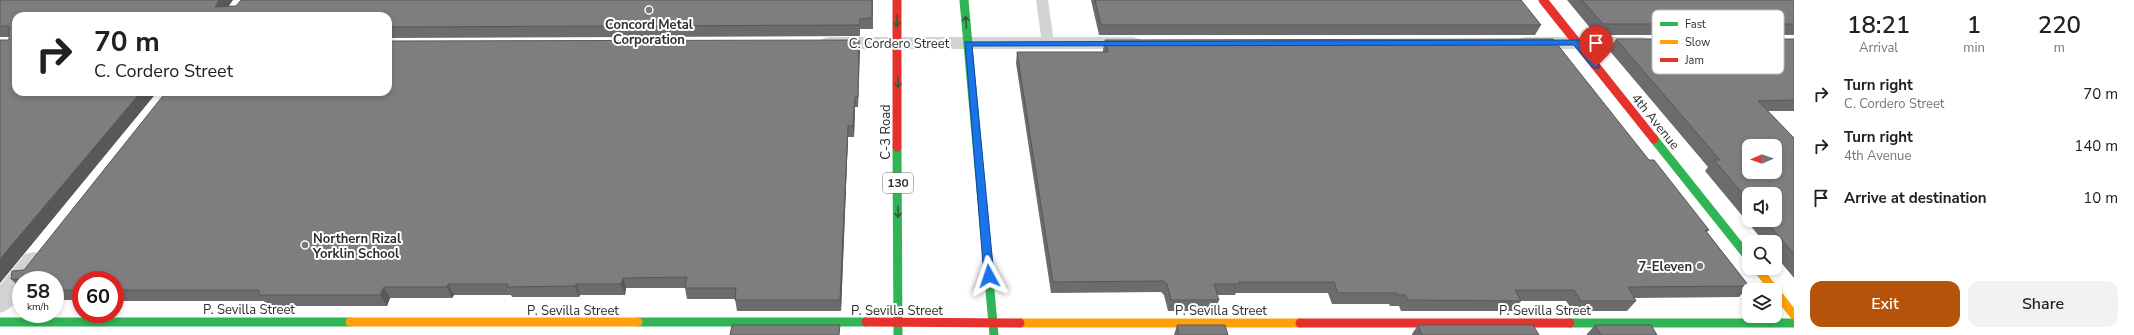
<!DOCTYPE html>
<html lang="en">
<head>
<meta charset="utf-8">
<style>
	:root { --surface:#fff; --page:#f2f2f2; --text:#202124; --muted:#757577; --accent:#b45309 }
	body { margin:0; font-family:"Nunito Sans",sans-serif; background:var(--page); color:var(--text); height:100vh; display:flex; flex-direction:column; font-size:15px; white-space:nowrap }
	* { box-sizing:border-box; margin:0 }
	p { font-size:13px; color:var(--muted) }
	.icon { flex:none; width:22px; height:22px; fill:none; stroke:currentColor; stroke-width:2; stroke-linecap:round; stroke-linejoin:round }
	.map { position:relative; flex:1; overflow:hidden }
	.details { display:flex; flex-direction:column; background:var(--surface); width:340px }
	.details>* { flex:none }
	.guide { position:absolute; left:12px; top:12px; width:380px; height:84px; border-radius:12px; box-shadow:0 2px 6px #0003; background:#fff; color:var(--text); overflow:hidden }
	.needle { width:26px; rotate:268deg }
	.controls { position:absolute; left:1742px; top:139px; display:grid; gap:8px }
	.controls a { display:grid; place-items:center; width:40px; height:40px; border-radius:8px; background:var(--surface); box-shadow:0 2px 6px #0003; font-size:20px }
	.speed { position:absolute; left:12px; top:271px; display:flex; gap:8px; font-size:20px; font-weight:700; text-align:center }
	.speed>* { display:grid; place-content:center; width:52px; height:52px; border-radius:50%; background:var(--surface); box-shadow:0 2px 6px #0003; line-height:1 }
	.speed small { font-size:10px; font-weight:400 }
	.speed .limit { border:6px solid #d22; background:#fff; color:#111 }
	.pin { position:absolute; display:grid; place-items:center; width:34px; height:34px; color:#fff; margin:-41px -17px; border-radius:50% 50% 50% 0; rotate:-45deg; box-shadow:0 0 4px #0007 }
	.pin .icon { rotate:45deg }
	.me { position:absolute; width:44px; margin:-22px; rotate:355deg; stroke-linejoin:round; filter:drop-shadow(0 0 3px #0008) }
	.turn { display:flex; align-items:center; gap:14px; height:84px; padding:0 16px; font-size:18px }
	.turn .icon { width:52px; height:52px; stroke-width:2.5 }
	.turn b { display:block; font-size:28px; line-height:34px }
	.eta { display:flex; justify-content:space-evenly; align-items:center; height:68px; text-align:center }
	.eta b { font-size:24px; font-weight:600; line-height:28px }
	.cta { display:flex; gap:8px; margin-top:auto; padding:8px 16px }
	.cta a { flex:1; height:46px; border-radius:12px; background:var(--accent); color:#fff; font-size:16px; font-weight:600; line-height:46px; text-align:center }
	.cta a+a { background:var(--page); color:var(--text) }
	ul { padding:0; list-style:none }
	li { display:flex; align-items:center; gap:12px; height:52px; padding:0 16px }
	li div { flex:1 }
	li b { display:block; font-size:15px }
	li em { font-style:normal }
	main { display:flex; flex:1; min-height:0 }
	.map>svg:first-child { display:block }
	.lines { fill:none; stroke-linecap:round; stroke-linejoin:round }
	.lane { fill:#d3d3d3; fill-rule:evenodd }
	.street { fill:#d3d3d3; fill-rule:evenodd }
	.fast { stroke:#30b455; stroke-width:9 }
	.slow { stroke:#ff9f0a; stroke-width:9 }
	.jam { stroke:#e5322d; stroke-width:9 }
	.wall { fill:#6c6c6c; fill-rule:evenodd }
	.shaded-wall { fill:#585858 }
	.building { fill:#7e7e7e; stroke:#585858; fill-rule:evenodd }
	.oneway { stroke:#2f5d3c }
	.route { fill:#1a73e8; stroke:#114b97 }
	.poi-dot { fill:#777; stroke:#fff; stroke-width:1.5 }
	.labels { text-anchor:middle; stroke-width:4; stroke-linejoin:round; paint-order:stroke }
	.shield { fill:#fff; stroke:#6d6d6d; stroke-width:1 }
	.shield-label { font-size:12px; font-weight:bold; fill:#2e2e2e }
	.poi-label { font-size:13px; font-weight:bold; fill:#2e2e2e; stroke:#fff }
	.street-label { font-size:13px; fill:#2e2e2e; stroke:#fff }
	.key { fill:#fff; stroke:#c0c0c0; stroke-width:1 }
	.key-label { font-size:11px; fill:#2e2e2e }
</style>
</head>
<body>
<main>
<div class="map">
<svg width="1794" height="335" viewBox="0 0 1794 335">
	<rect width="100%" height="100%" fill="#fff"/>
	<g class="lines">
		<path class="lane" d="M1036,0H1048L1054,43L1052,46L1048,47L1042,43Z"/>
		<path class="street" d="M829,37H1133L1140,39L1143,43L1140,47L1133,49H829L822,47L819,43L822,39Z
			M1525,37H1643L1650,39L1653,43L1650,47L1643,49H1525L1518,47L1515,43L1518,39Z
			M34,252L43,254L46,261L33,280H21C21,297 17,307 0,313V285L25,254Z"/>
		<path class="fast" d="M964,0L994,335
			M1654,139L1749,258
			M897,147L898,335
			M0,322H350
			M638,322H866
			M1570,323H1794"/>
		<path class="slow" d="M1757,268L1774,290
			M1775,291L1794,315
			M350,322H638
			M1020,323H1300"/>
		<path class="jam" d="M897,0V147
			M1543,0L1654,139
			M866,322L1020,323
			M1300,323H1570"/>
	</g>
	<path class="wall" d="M0,0L228,6L873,0V29H860V36L388,38V16L16,92H157L0,283L9,37H0Z
		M1091,0H1521L1541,25L1535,35H1099Z
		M1567,0H1794V35H1596Z
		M1616,39H1794V111H1768L1794,138V278L1775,255V242H1764L1705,171L1708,167L1609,50ZM1749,194L1775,220H1749Z
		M859,40L858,107H855L854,137H848L841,311H737L735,299H687L685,288H626L625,295H580L579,297H512L511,295H454L452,298H390L387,306H267L264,301H115V280H81V300H55V280H21V289L11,279L24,270Z
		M1105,40L1649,160L1709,230L1707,232L1749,286L1739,297L1634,298L1636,301L1627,311H1573L1566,301H1521L1513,311H1401L1399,306H1390L1389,304H1332L1328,293H1236L1235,295H1217L1219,300L1215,311H1168L1164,295L1161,292L1051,293L1016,63L1017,52H1103V50Z
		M1177,325L1228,335H1174Z
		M1418,325L1539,335H1412V334Z
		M1595,325L1657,335H1587V334Z"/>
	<path class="shaded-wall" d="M219,0H233L222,16L215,7Z
		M859,40L860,51L858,107V97Z
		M141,92H157L0,283V259Z
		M855,97V107L854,137L853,126Z
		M848,126V137L841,311L840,300Z
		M623,278L626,288L625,295L621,284Z
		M448,284L454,295L452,298L447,287Z
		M576,284L580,295L579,297L575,286Z
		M384,287L390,298L387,306L380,295Z"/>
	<path class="building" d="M0,0H219L215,7L236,6L241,0H872V18L860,19L859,25L388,27V16H16V92H141L0,259V40H9V26H0Z
		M1095,0H1521L1541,25H1101Z
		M1582,0H1794V24H1603Z
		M1553,39L1649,160H1654L1709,230H1705L1749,286L1628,287L1636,301H1581L1574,290H1515L1521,301L1408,300L1405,295H1397L1396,293H1338L1334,282H1239L1240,284H1214L1219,300H1171L1167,284L1164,281L1053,282L1017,52H1108L1105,40Z
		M1616,39H1794V100L1758,101L1794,138V254L1765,220H1775V194H1749V201L1714,160H1720ZM1749,146H1775V172H1749Z
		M859,40L858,97H855L853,126H848L840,300H735L736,288H685L687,277L623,278L621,284H576L575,286L507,287L508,284H448L447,287H384L380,295H259V290H115V280H81V290H55V280H33L34,279H11L12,271L24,270L166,92H388V41Z
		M732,325H840L839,335H730Z
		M1177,325H1225L1228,335H1179Z
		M1418,325H1533L1539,335H1422Z
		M1595,325H1651L1657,335H1601Z"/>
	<defs><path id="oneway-shaft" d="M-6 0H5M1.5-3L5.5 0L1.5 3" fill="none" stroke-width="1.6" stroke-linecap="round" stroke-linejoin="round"/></defs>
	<g class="oneway">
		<use href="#oneway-shaft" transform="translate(897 21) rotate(90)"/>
		<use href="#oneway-shaft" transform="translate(966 22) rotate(-95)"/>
		<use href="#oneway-shaft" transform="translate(898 82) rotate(90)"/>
		<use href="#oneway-shaft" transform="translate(898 212) rotate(90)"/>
	</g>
	<path class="route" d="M1577,40L1580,41L1599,65V68H1593L1574,45L972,46L994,276L989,280L984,276L965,42Z"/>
	<g class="poi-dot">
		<circle cx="649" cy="10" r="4"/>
		<circle cx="305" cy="245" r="4"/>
		<circle cx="1700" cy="266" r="4"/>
	</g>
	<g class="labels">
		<rect class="shield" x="883" y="173" width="30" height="20" rx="3"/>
		<g class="shield-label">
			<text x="898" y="187">130</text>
		</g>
		<g class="poi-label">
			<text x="649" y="29">Concord Metal<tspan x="649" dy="15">Corporation</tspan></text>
			<text x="313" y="243" text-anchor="start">Northern Rizal<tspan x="313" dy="15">Yorklin School</tspan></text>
			<text x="1692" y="271" text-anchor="end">7-Eleven</text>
		</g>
		<g class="street-label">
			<text x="899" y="48">C. Cordero Street</text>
			<text transform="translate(1656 121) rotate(51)" y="5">4th Avenue</text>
			<text transform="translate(885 132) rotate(-90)" y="5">C-3 Road</text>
			<text x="249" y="314">P. Sevilla Street</text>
			<text x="573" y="315">P. Sevilla Street</text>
			<text x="897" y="315">P. Sevilla Street</text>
			<text x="1221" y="315">P. Sevilla Street</text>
			<text x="1545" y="315">P. Sevilla Street</text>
		</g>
	</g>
	<rect x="1652" y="10" width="132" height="64" rx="6" class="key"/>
	<rect x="1660" y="22" width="18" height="4" fill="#30b455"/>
	<rect x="1660" y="40" width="18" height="4" fill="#ff9f0a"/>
	<rect x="1660" y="58" width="18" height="4" fill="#e5322d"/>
	<g class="key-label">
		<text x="1685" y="28">Fast</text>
		<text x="1685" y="46">Slow</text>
		<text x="1685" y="64">Jam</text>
	</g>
</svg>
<div class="controls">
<a><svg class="needle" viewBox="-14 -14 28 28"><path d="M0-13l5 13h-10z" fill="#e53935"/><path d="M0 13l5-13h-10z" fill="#757577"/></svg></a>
<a><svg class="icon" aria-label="sound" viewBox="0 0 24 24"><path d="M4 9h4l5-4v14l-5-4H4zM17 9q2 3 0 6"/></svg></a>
<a><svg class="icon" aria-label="search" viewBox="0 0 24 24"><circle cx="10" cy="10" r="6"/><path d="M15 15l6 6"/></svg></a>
<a><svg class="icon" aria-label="layers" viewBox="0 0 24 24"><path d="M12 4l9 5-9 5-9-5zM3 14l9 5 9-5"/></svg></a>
</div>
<div class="speed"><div>58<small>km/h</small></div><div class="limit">60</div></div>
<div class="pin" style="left:1596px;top:67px;background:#d93025"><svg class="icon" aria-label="arrive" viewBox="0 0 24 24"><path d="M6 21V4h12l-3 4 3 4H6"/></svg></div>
<svg class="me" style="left:989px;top:276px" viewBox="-20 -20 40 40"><path d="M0-17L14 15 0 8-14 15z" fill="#1a73e8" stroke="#fff" stroke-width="4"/></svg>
<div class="guide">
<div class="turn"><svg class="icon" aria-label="right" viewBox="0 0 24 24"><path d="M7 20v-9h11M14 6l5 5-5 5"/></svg><div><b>70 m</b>C. Cordero Street</div></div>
</div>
</div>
<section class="details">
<div class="eta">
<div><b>18:21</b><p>Arrival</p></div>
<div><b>1</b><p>min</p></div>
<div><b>220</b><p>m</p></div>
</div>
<ul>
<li><svg class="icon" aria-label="right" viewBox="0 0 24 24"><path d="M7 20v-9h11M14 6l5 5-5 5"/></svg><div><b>Turn right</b><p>C. Cordero Street</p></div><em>70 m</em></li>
<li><svg class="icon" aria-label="right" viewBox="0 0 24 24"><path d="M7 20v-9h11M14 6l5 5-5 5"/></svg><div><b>Turn right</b><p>4th Avenue</p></div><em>140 m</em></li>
<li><svg class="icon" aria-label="arrive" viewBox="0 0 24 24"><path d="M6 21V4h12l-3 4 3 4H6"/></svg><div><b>Arrive at destination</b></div><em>10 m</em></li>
</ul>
<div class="cta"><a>Exit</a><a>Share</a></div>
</section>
</main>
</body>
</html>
